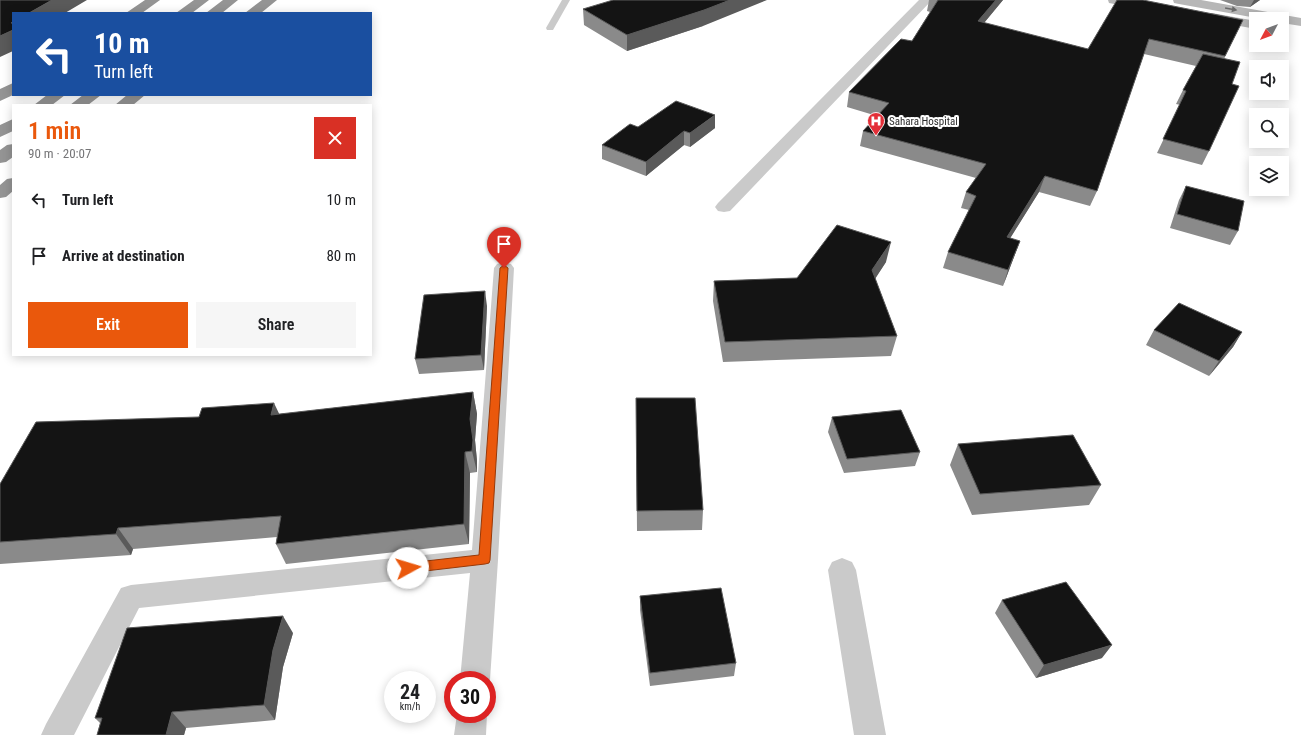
<!DOCTYPE html>
<html lang="en">
<head>
<meta charset="utf-8">
<style>
	:root { --surface:#fff; --page:#f6f6f6; --text:#202124; --muted:#757577; --accent:#ea580c }
	body { margin:0; font-family:"Roboto Condensed",sans-serif; background:var(--page); color:var(--text); height:100vh; display:flex; flex-direction:column; font-size:15px; white-space:nowrap }
	* { box-sizing:border-box; margin:0 }
	p { font-size:13px; color:var(--muted) }
	.icon { flex:none; width:22px; height:22px; fill:none; stroke:currentColor; stroke-width:2; stroke-linecap:round; stroke-linejoin:round }
	.map { position:relative; flex:1; overflow:hidden }
	.drawer { position:absolute; left:12px; top:104px; width:360px; height:252px; display:flex; flex-direction:column; background:var(--surface); border-radius:0px; box-shadow:0 2px 10px #0003 }
	.drawer>* { flex:none }
	.hud { position:absolute; left:12px; top:12px; width:360px; height:84px; border-radius:0px; box-shadow:0 2px 10px #0003; background:#1a4fa0; color:#fff; overflow:hidden }
	.needle { width:26px; rotate:229deg }
	.fabs { position:absolute; left:1249px; top:12px; display:grid; gap:8px }
	.fabs a { display:grid; place-items:center; width:40px; height:40px; border-radius:0px; background:var(--surface); box-shadow:0 2px 10px #0003; font-size:20px }
	.speed { position:absolute; left:384px; top:671px; display:flex; gap:8px; font-size:20px; font-weight:700; text-align:center }
	.speed>* { display:grid; place-content:center; width:52px; height:52px; border-radius:50%; background:var(--surface); box-shadow:0 2px 10px #0003; line-height:1 }
	.speed small { font-size:10px; font-weight:400 }
	.speed .limit { border:6px solid #d22; background:#fff; color:#111 }
	.pin { position:absolute; display:grid; place-items:center; width:34px; height:34px; color:#fff; margin:-41px -17px; border-radius:50% 50% 50% 0; rotate:-45deg; box-shadow:0 0 4px #0007 }
	.pin .icon { rotate:45deg }
	.me { position:absolute; width:44px; margin:-22px; rotate:84deg; stroke-linejoin:round; filter:drop-shadow(0 0 3px #0008) }
	.turn { display:flex; align-items:center; gap:14px; height:84px; padding:0 16px; font-size:18px }
	.turn .icon { width:52px; height:52px; stroke-width:2.5 }
	.turn b { display:block; font-size:28px; line-height:34px }
	.round { display:grid; place-items:center; flex:none; width:42px; height:42px; border-radius:0px; background:var(--page) }
	.overview { display:flex; align-items:center; justify-content:space-between; height:68px; padding:0 16px }
	h1 { font-size:24px; font-weight:600; line-height:30px; color:var(--accent) }
	.action { display:flex; gap:8px; margin-top:auto; padding:8px 16px }
	.action a { flex:1; height:46px; border-radius:0px; background:var(--accent); color:#fff; font-size:16px; font-weight:600; line-height:46px; text-align:center }
	.action a+a { background:var(--page); color:var(--text) }
	ul { padding:0; list-style:none }
	li { display:flex; align-items:center; gap:12px; height:56px; padding:0 16px }
	li div { flex:1 }
	li b { display:block; font-size:15px }
	li em { font-style:normal }
	.map>svg:first-child { display:block }
	.lines { fill:none; stroke-linecap:round; stroke-linejoin:round }
	.lane { fill:#cacaca; fill-rule:evenodd }
	.street { fill:#cacaca; fill-rule:evenodd }
	.secondary { fill:#b7b7b7; fill-rule:evenodd }
	.highway { fill:#949494; fill-rule:evenodd }
	.wall { fill:#8a8a8a }
	.shaded-wall { fill:#5a5a5a }
	.building { fill:#141414; stroke:#5a5a5a }
	.oneway { fill:#6b6b6b }
	.route { fill:#ea580c; stroke:#983908 }
	.labels { text-anchor:middle; stroke-width:4; stroke-linejoin:round; paint-order:stroke }
	.far-poi-label { font-size:11px; fill:#2d2d2d; stroke:#fff; text-anchor:start }
</style>
</head>
<body>
<div class="map">
<svg width="1301" height="735" viewBox="0 0 1301 735">
	<rect width="100%" height="100%" fill="#fff"/>
	<g class="lines">
		<path class="lane" d="M562,0H570L553,30H547L546,28Z"/>
		<path class="street" d="M919,0H932L730,211L724,212L718,211L715,207L718,203Z
			M504,262L511,264L514,268L498,560L490,680L487,687V680H460L470,573L139,608L74,735H41L46,724L121,588L131,585L472,550L494,268L497,264Z
			M842,558L852,562L856,570L886,735H854L828,570L832,562Z
			M487,713V714L486,735H454L457,714Z"/>
		<path class="secondary" d="M1108,0H1135L1151,3L1153,6L1151,9L1146,10L1109,3Z
			M1173,0H1201L1301,18V26L1282,23V19H1262L1179,4L1174,3Z
			M1212,13L1256,21V29L1207,20L1205,17L1207,14Z"/>
		<path class="highway" d="M145,0H160L142,13H126Z
			M194,0H209L192,13H176Z
			M223,0H238L222,13H206Z
			M262,0H277L261,13H245Z
			M13,83V95L0,101V89Z
			M47,95H65L52,105H34Z
			M83,95H101L88,105H70Z
			M127,95H145L133,105H115Z
			M13,119V131L0,137V125Z
			M13,144V157L6,162L0,163V150L7,145Z
			M13,178V191L6,197L0,198V185L7,179Z"/>
	</g>
	<path class="wall" d="M929,0H1003L984,23L1088,49L1243,20L1224,59L1232,84L1209,151L1202,165L1157,153L1180,105L1176,104L1183,90L1196,66L1144,54L1097,191L1090,206L1039,192L1010,238L1020,241L1003,286L943,268L948,252L969,210L961,208L966,192L976,178L860,146L863,131L877,116L847,107L849,92L912,41L930,12L927,11Z
		M1220,0H1260L1250,7L1237,6Z
		M583,9L703,26L627,51L584,25Z
		M638,127L715,128L690,147L684,145L646,176L602,159V145Z
		M1186,186L1238,231L1230,245L1170,228L1179,200Z
		M886,262L875,278L897,336L891,356L723,362L713,301L714,281L797,278Z
		M487,306L484,370L419,374L415,359Z
		M1154,330L1242,332L1233,347L1209,376L1146,345Z
		M473,392L477,414L475,440L477,461V472L470,473L469,544L286,564L276,544L277,537L133,549L131,555L0,564V484L199,417L280,414Z
		M636,398L703,510L702,530L637,531Z
		M832,417L920,452L915,466L844,473L828,432Z
		M958,444L1101,485L1089,505L972,515L950,465Z
		M640,596L736,663L734,676L650,686L640,610Z
		M1002,600L1102,658L1036,678L995,613Z
		M293,633L283,667L275,720L186,728L184,735H97L100,723L95,718Z"/>
	<path class="shaded-wall" d="M52,0H87L65,13H29Z
		M730,0H767L703,26L627,51V35Z
		M996,0H1003L974,35L978,21Z
		M1254,0H1260L1250,7Z
		M13,30V51L0,57V36Z
		M715,115V128L690,147V133Z
		M684,131V145L646,176V162Z
		M1045,176L1039,192L1001,253L1007,237Z
		M1020,241L1014,257L1003,286L1008,270Z
		M891,242L886,262L868,290L872,270Z
		M485,291L487,306L484,370L481,355Z
		M1242,332L1233,347L1209,376L1219,361Z
		M473,392L477,414L475,440L477,461V472L472,451L470,419Z
		M274,403L284,424L271,415Z
		M465,452L470,473L469,544L464,524Z
		M118,528L133,549L131,555L116,534Z
		M283,616L293,633L283,667L275,720L264,705L273,650Z
		M1112,645L1102,658L1036,678L1044,665Z
		M172,712L186,728L184,735H166Z"/>
	<path class="building" d="M0,0H52L29,13H13V22L11,23H13V30L0,36Z
		M613,0H730L704,10L627,35L583,9Z
		M938,0H996L978,21L1088,49L1117,0H1143L1243,20L1225,56L1149,39L1097,191L1045,176L1007,237L1020,241L1008,270L948,252L976,196L966,192L986,164L863,131L889,103L849,92L901,39L912,41Z
		M1203,54L1240,62L1232,84L1239,86L1209,151L1163,139L1186,91L1183,90Z
		M676,101L715,115L690,133L684,131L646,162L602,145L630,124L638,127Z
		M1186,186L1244,201L1238,231L1177,214Z
		M837,225L891,242L872,270L897,336L725,342L714,281L797,278Z
		M485,291L481,355L415,359L424,295Z
		M1179,303L1242,332L1219,361L1154,330Z
		M473,392L470,419L473,440L472,451L465,452L464,524L276,544L281,516L118,528L116,534L0,542V484L36,422L199,417L202,408L274,403L271,415Z
		M636,398H695L703,510L637,511Z
		M901,410L920,452L847,459L832,417Z
		M1073,435L1101,485L980,494L958,444Z
		M1066,582L1112,645L1044,665L1002,600Z
		M721,588L736,663L650,673L640,596Z
		M283,616L273,650L264,705L172,712L166,735H97L102,718H95L127,628Z"/>
	<defs><path id="oneway-solid" d="M-6-.8H1V-3.2L6.5 0L1 3.2V.8H-6Z"/></defs>
	<use class="oneway" href="#oneway-solid" transform="translate(1231 9) rotate(10)"/>
	<path class="route" d="M504,265L508,268L490,560L489,563L485,564L408,573L404,571L402,568L404,564L408,563L479,555L500,268Z"/>
	<defs>
		<symbol id="hospital-pin" viewBox="-11 -11 22 30"><path d="M0 17L-7.5 6A9.5 9.5 0 1 1 7.5 6Z" fill="#e32f38" stroke="#fff"/><path d="M-5-5h3v3.5h4V-5h3V5h-3V1.5h-4V5h-3Z" fill="#fff"/></symbol>
	</defs>
	<g fill-rule="evenodd">
		<use href="#hospital-pin" x="866" y="111" width="20" height="27"/>
	</g>
	<g class="labels">
		<g class="far-poi-label">
			<text x="889" y="125">Sahara Hospital</text>
		</g>
	</g>
</svg>
<div class="fabs">
<a><svg class="needle" viewBox="-14 -14 28 28"><path d="M0-13l5 13h-10z" fill="#e53935"/><path d="M0 13l5-13h-10z" fill="#757577"/></svg></a>
<a><svg class="icon" aria-label="sound" viewBox="0 0 24 24"><path d="M4 9h4l5-4v14l-5-4H4zM17 9q2 3 0 6"/></svg></a>
<a><svg class="icon" aria-label="search" viewBox="0 0 24 24"><circle cx="10" cy="10" r="6"/><path d="M15 15l6 6"/></svg></a>
<a><svg class="icon" aria-label="layers" viewBox="0 0 24 24"><path d="M12 4l9 5-9 5-9-5zM3 14l9 5 9-5"/></svg></a>
</div>
<div class="speed"><div>24<small>km/h</small></div><div class="limit">30</div></div>
<div class="pin" style="left:504px;top:268px;background:#d93025"><svg class="icon" aria-label="arrive" viewBox="0 0 24 24"><path d="M6 21V4h12l-3 4 3 4H6"/></svg></div>
<svg class="me" style="left:408px;top:568px" viewBox="-20 -20 40 40"><circle r="19" fill="#fff"/><path d="M0-13L10 11 0 6-10 11z" fill="#ea580c"/></svg>
<div class="hud">
<div class="turn"><svg class="icon" aria-label="left" viewBox="0 0 24 24"><path d="M17 20v-9H6M10 6l-5 5 5 5"/></svg><div><b>10 m</b>Turn left</div></div>
</div>
<section class="drawer">
<div class="overview"><div><h1>1 min</h1><p>90 m · 20:07</p></div><a class="round" style="background:#d93025;color:#fff"><svg class="icon" aria-label="close" viewBox="0 0 24 24"><path d="M6 6l12 12M18 6L6 18"/></svg></a></div>
<ul>
<li><svg class="icon" aria-label="left" viewBox="0 0 24 24"><path d="M17 20v-9H6M10 6l-5 5 5 5"/></svg><div><b>Turn left</b></div><em>10 m</em></li>
<li><svg class="icon" aria-label="arrive" viewBox="0 0 24 24"><path d="M6 21V4h12l-3 4 3 4H6"/></svg><div><b>Arrive at destination</b></div><em>80 m</em></li>
</ul>
<div class="action"><a>Exit</a><a>Share</a></div>
</section>
</div>
</body>
</html>
